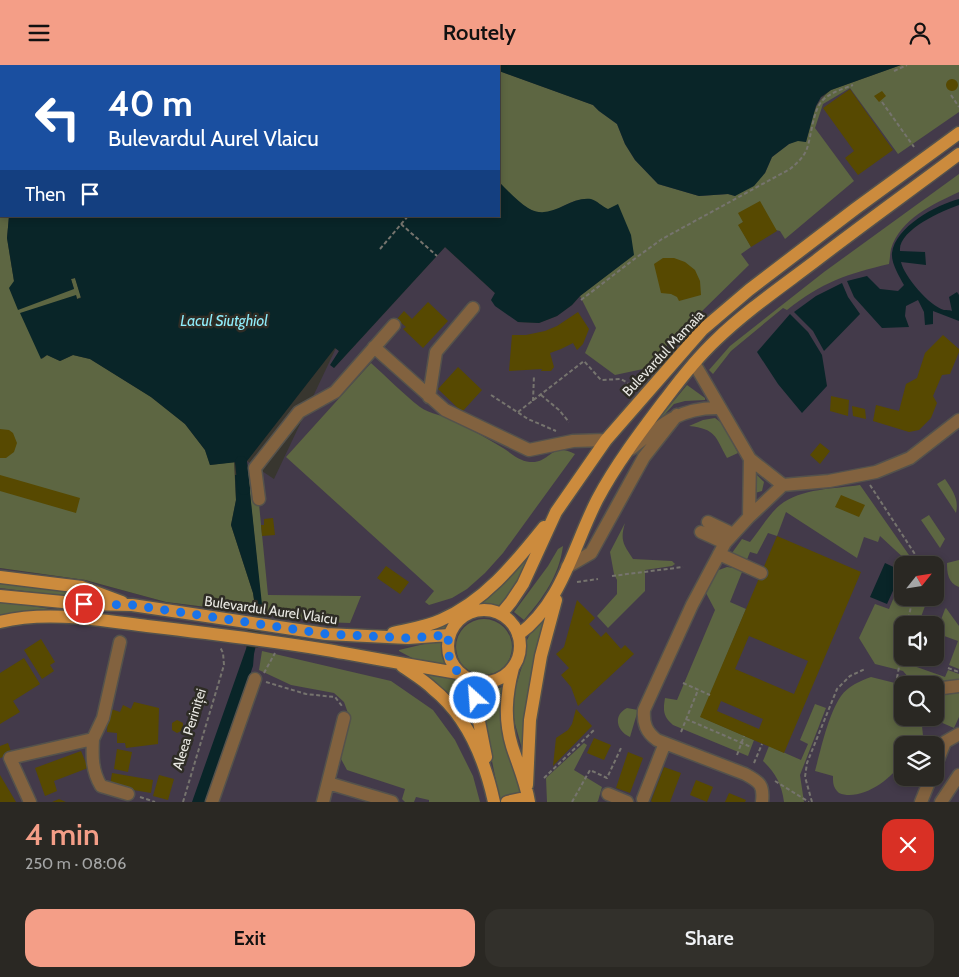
<!DOCTYPE html>
<html lang="en">
<head>
<meta charset="utf-8">
<style>
	:root { --surface:#2a2823; --page:#32302b; --text:#f1f3f6; --muted:#a5a6a6; --line:#464441; --accent:#f49e87 }
	body { margin:0; font-family:Cabin,sans-serif; background:var(--page); color:var(--text); height:100vh; display:flex; flex-direction:column; font-size:19px; white-space:nowrap }
	* { box-sizing:border-box; margin:0 }
	p { font-size:16px; color:var(--muted) }
	.icon { flex:none; width:28px; height:28px; fill:none; stroke:currentColor; stroke-width:2; stroke-linecap:round; stroke-linejoin:round }
	.map { position:relative; height:737px; overflow:hidden }
	.sheet { display:flex; flex-direction:column; background:var(--surface); flex:1 }
	.sheet>* { flex:none }
	.hud { position:absolute; left:0px; top:0px; width:500px; height:152px; box-shadow:0 2px 8px #0003,0 0 0 1px var(--line); background:#1a4fa0; color:#fff; overflow:hidden }
	.needle { width:32px; rotate:60deg }
	.buttons { position:absolute; left:894px; top:491px; display:grid; gap:10px }
	.buttons a { display:grid; place-items:center; width:50px; height:50px; border-radius:10px; background:var(--surface); box-shadow:0 2px 8px #0003,0 0 0 1px var(--line); font-size:25px }
	.pin { position:absolute; display:grid; place-items:center; width:42px; height:42px; color:#fff; margin:-21px; border:2px solid #fff; border-radius:50%; box-shadow:0 1px 5px #0007 }
	.me { position:absolute; width:55px; margin:-28px; rotate:334deg; stroke-linejoin:round; filter:drop-shadow(0 0 4px #0008) }
	.turn { display:flex; align-items:center; gap:18px; height:105px; padding:0 25px; font-size:22px }
	.turn .icon { width:65px; height:65px; stroke-width:2.5 }
	.turn b { display:block; font-size:35px; line-height:42px }
	.then { display:flex; align-items:center; height:48px; padding:0 25px; background:#0003; gap:10px; font-size:19px }
	.round { display:grid; place-items:center; flex:none; width:52px; height:52px; border-radius:15px; background:var(--page) }
	.headline { display:flex; align-items:center; justify-content:space-between; height:85px; padding:0 25px }
	h1 { font-size:30px; font-weight:600; line-height:38px; color:var(--accent) }
	.primary-button { display:flex; gap:10px; margin-top:auto; padding:10px 25px }
	.primary-button a { flex:1; height:58px; border-radius:15px; background:var(--accent); color:#111; font-size:20px; font-weight:600; line-height:58px; text-align:center }
	.primary-button a+a { background:var(--page); color:var(--text) }
	header { display:flex; justify-content:space-between; align-items:center; height:65px; padding:0 25px; background:var(--accent); color:#111; font-size:22px; font-weight:600 }
	.map>svg:first-child { display:block }
	.commercial { fill:#433a4a; fill-rule:evenodd }
	.green { fill:#5d6642 }
	.water { fill:#092528 }
	.pier { fill:#38362f }
	.lines { fill:none; stroke-linecap:round; stroke-linejoin:round }
	.canal { stroke:#092528; stroke-width:12 }
	.building { fill:#574901; fill-rule:evenodd }
	.minor-casing { stroke:#54524c; stroke-width:15 }
	.major-casing { stroke:#54524c; stroke-width:15 }
	.path { stroke:#76746e; stroke-width:2; stroke-dasharray:4 2.5; stroke-linecap:butt }
	.minor { stroke:#82623f; stroke-width:12 }
	.major { stroke:#cc8b3d; stroke-width:12 }
	.route { stroke:#1a73e8; stroke-width:9; stroke-dasharray:0 16.2 }
	.labels { text-anchor:middle; stroke-width:5; stroke-linejoin:round; paint-order:stroke }
	.street-label { font-size:14px; fill:#e9e8e3; stroke:#2e2c25 }
	.water-label { font-size:15px; font-style:italic; fill:#90eefc; stroke:#2e2c25 }
</style>
</head>
<body>
<header><svg class="icon" aria-label="menu" viewBox="0 0 24 24"><path d="M4 6h16M4 12h16M4 18h16"/></svg>Routely<svg class="icon" aria-label="person" viewBox="0 0 24 24"><circle cx="12" cy="8" r="4"/><path d="M4 21q1-7 8-7t8 7"/></svg></header>
<div class="map">
<svg width="959" height="737" viewBox="0 0 959 737">
	<rect width="100%" height="100%" fill="#38362f"/>
	<path class="commercial" d="M901,0H959V737H0V503L85,515L166,537L262,549L247,396L274,414L336,283L339,286L334,303L445,182L496,229L518,257L539,258L557,251L572,240L580,231L633,190L499,117V6L593,40L821,32ZM902,500H935V532H902ZM902,560H935V592H902ZM902,620H935V652H902ZM902,680H935V712H902Z"/>
	<path class="green" d="M0,0H84L1,1V151H9L7,173L14,216L74,224L71,214L75,213L81,232L77,234L76,230L42,294L47,290L60,296L73,290L90,294L151,332L185,359L205,385L210,400L234,397L236,435L231,460L253,528L255,541L254,548L166,537L85,515L0,503Z
		M901,0H959V47L898,89L850,23L823,39L815,63L854,116L785,174L780,166L743,157L739,160L751,182L741,189L749,200L643,304L615,310L585,288L596,263L580,231L633,190C620,166 608,127 575,136C564,139 555,148 542,148C526,148 510,128 499,117V6L593,40L599,46L617,59L625,79L635,95L658,119L699,131L728,129L735,131L765,108L772,92L789,79L798,75L806,77C812,56 812,39 831,25Z
		M959,109V127C933,139 900,154 891,184C890,188 890,194 889,199C847,209 822,217 787,245L783,243L731,286L713,309L709,305L730,281L824,207Z
		M371,298C387,312 403,329 420,342C430,349 445,351 456,356C472,365 488,374 503,383C511,388 519,396 530,397C550,399 551,376 575,389L503,488L485,508L467,524L452,533L429,540L425,537L434,526L286,392Z
		M687,320L705,333V335L685,336L674,339L658,357L657,356Z
		M715,353L723,359L738,388L727,393C715,371 716,364 689,361L703,355Z
		M253,408L259,439L268,530L361,531L350,558L320,557L262,547L248,409Z
		M755,408L764,417L762,426L755,428Z
		M945,414C953,426 959,434 956,448L937,419Z
		M860,420L916,500H907V496L880,471L878,477L864,472L857,493L786,447L777,471L768,468L757,489L750,487L730,537L746,544L701,652L754,675L748,691L673,660C663,652 663,645 665,633L677,635L715,545L706,528L716,506L727,502L739,504L732,488L742,474L750,477C760,465 769,449 780,440C801,423 835,424 860,420Z
		M929,450L945,474L940,483L921,455Z
		M625,458C620,475 623,479 633,494L672,496L675,499L672,501L645,505V526L608,563L597,551L617,529V515L614,509L610,487Z
		M543,468L516,523L500,543L479,541L464,547L445,566L427,568Z
		M563,481C559,511 543,533 524,555L514,547L548,501L558,484Z
		M959,495V522C948,518 947,508 947,498Z
		M902,513V532L928,533L918,560H902V592L914,593L911,600L945,612L948,605L959,609V617L935,620H915L903,606L875,599L859,573L875,539L889,544Z
		M0,517L100,532L105,536L0,523Z
		M0,536L69,547L35,546L0,551Z
		M946,543L959,561V604L949,600L958,576L936,568L945,544Z
		M548,551C531,599 523,643 525,694L515,659L512,640L513,630L524,595L527,575L530,569Z
		M456 582a28 28 0 1 1 56 0a28 28 0 1 1-56 0Z
		M441,575L443,590L451,604L414,594L399,586V585Z
		M262,586L391,616L433,645L455,675L473,711L480,737H429V735L416,732L414,737H405L402,734L405,724L347,705L341,694L349,651L344,637L334,628L291,620L259,605Z
		M417,606L457,614L467,619L478,671Z
		M871,612L899,619L894,626L901,630L902,628V652L919,653L922,661L924,680H902C902,685 904,692 902,696C893,714 860,737 839,728C833,722 833,719 833,711L815,706C821,684 828,650 841,631C848,621 860,616 871,612Z
		M504,622L525,732H507L500,736L478,626Z
		M959,625V652L954,663L931,653L935,652V629Z
		M815,639L826,643L800,710L804,737H784C782,720 775,707 763,696L769,681L801,695L808,679L800,675Z
		M627,643L638,645L630,672C616,666 613,650 627,643Z
		M584,678L587,680L574,705L602,722L598,736L597,737H547L546,713Z"/>
	<path class="water" d="M84,0H901L831,25L821,32L816,41L806,77L798,76L789,79L772,92L765,108L754,121L735,131L728,129L699,131L658,119L635,95L625,79L617,59L599,46L593,40L499,6V1H84Z
		M499,117C508,126 518,137 528,143C551,157 568,131 591,134C596,135 603,142 608,144L618,139L631,170L634,190L580,231L572,240L557,251L539,258L518,257L495,241L491,235L495,228L445,182L334,303L330,300L339,286L335,283L247,396L210,400L205,385L185,359L151,332L90,294L73,290L60,296L47,290L41,294L20,248L76,230L77,234L81,233L75,213L71,214L74,224L18,245L9,223L14,216L7,173L9,151H499Z
		M959,134V140C942,146 898,165 900,186L925,187L926,200L901,197C904,211 929,241 944,245C945,245 951,245 952,246L949,232L957,227L959,230V256L933,246V259L925,260L924,247L918,235L906,241L905,251L909,262L882,263L854,232L847,216L867,211L880,224L898,226L904,220C899,211 891,198 892,188C895,162 936,140 959,134Z
		M842,218L848,232L860,249L824,286L813,266L794,247L816,231Z
		M790,249L808,267L822,290L827,321L802,348L778,319L757,287Z
		M248,409L263,549L254,589L253,601L206,737H192L246,584L254,548L255,541L253,528L231,460L236,435L235,410Z
		M885,498L902,506L887,539L870,532Z"/>
	<path class="pier" d="M252,547L265,549L258,583L244,581Z"/>
	<g class="lines">
		<path class="canal" d="M241,397L244,424"/>
	</g>
	<path class="building" d="M946 20a6 6 0 1 1 12 0a6 6 0 1 1-12 0Z
		M850,24L893,85L858,110L845,93L854,86L823,43Z
		M882,26L886,31L879,37L874,31Z
		M760,136L777,166L751,182L738,160L743,157L738,148Z
		M663,193H674L685,197L695,205L700,216L701,230L679,236L677,232L671,229L661,228L654,199Z
		M428,237L448,256L423,283L403,264L406,262L397,254L404,246L412,254Z
		M578,247L589,264L583,279L577,285L573,278L561,284L550,288L554,302L551,306H541L542,304L509,306L512,270H526L545,266L557,261Z
		M943,270L959,284V287L950,309L942,310L933,331L937,338L931,353L919,365L909,367L873,356L876,340L899,346L906,319L917,313L925,288Z
		M458,302L482,325L462,347L438,324Z
		M831,331L849,335L848,351L830,346Z
		M852,341L865,344L866,354L853,351Z
		M0,364L9,365L13,368L17,378L14,387L6,393H0Z
		M820,378L830,386L820,399L810,390Z
		M0,410L80,433L76,448L0,426Z
		M841,430L865,440L859,452L835,442Z
		M273,453L275,470L262,471L261,460H264V454Z
		M777,471L861,507L784,688L700,652ZM749,571L808,596L794,629L735,604ZM721,636L763,654L759,664L717,646Z
		M386,501L409,517L400,529L377,513Z
		M577,535L595,553L589,559L601,572L606,567L621,584L625,580L634,589L578,641L571,622L561,610L569,603L556,589L564,582Z
		M41,574L55,597L50,600L54,606L42,614L24,585Z
		M24,593L40,619L13,636L20,647L0,659V608Z
		M134,637L159,643L158,679L126,683L125,678H117V668L107,667L108,643L120,647L123,640L131,644Z
		M576,644L592,661L553,701L556,673L568,665L572,659Z
		M177,655L183,658V665L177,668L172,665V658Z
		M594,673L611,680L604,695L587,688Z
		M8,678L12,689L0,693V681Z
		M117,684L132,687L128,707L114,704Z
		M81,686L88,703L54,716L57,726L45,731L35,703Z
		M628,687L643,693L630,728L616,723Z
		M664,702L681,708L670,737H652L651,736Z
		M112,708L153,715L151,728L110,721Z
		M0,710L16,737H0Z
		M159,710L174,714L168,735L153,731Z
		M696,715L713,722L707,737L690,730Z
		M729,728L746,735L745,737H725Z
		M59,734L66,737H52Z"/>
	<g class="lines">
		<defs>
			<path id="minor" d="M0,19H1
				M374,282L445,345L529,385L573,376L606,375
				M694,298L750,394L783,420
				M429,332L436,287L473,243
				M631,384C660,360 680,342 719,343
				M259,434L255,403L299,347L335,327L394,260
				M749,452L750,394
				M708,457L733,469
				M701,467L725,478
				M719,489L761,508
				M567,502L591,488L644,392L677,350
				M935,624L959,621
				M93,674C92,692 92,706 101,721L128,729
				M935,702L945,677L959,669
				M328,718L392,737
				M608,729L627,737
				M643,734L665,678
				M30,737L10,693L93,674L103,653L120,577
				M212,737L255,614
				M323,737L344,653
				M762,737C764,720 760,717 745,709L657,675C646,667 643,658 644,645L692,540L725,478L749,452L783,420L829,416L876,407L910,393L959,355
				M921,737L931,712
				M941,737L959,710"/>
			<path id="major" d="M0,512L82,522L122,537
				M0,531L84,539L132,540L326,569L408,573L449,570
				M448 581a36 36 0 1 1 72 0a36 36 0 1 1-72 0Z
				M501,549L511,537L523,519L556,447L606,375L702,265L749,225L855,144L959,68
				M0,557C47,545 100,555 147,561C207,568 267,575 327,585C371,593 414,601 458,608
				M393,568C409,564 426,562 441,555C485,536 515,498 544,462
				M518,570C562,538 573,482 597,435C616,399 642,365 667,332C682,312 698,292 716,275C746,246 781,222 814,197C862,160 911,125 959,89
				M402,601C413,609 424,615 433,624C467,651 485,696 494,737
				M513,603C506,630 504,654 512,681C518,700 526,717 529,737
				M471,616L486,692
				M527,720L530,655L541,591L556,535
				M507,737L520,734L525,737"/>
		</defs>
		<use href="#minor" class="minor-casing"/>
		<use href="#major" class="major-casing"/>
		<path class="path" d="M894,6L907,0
			M951,30L959,42
			M882,37L914,82
			M401,159L437,191
			M380,184L408,151
			M581,235L637,192L662,174L790,104C796,99 802,94 806,86C812,72 812,44 824,34C832,27 843,24 853,20
			M491,330L528,354L556,366
			M541,330L559,345L569,357
			M533,336L534,310
			M518,347L584,296L601,315L621,314L628,318
			M870,420L922,500
			M935,502L936,501
			M612,511L683,502
			M577,517L598,514
			M907,560L913,532
			M948,603L959,607
			M264,608L275,588
			M897,613L902,585
			M266,617L306,629L335,632L342,641
			M683,618L710,630
			M686,654L751,682
			M681,667L698,625
			M737,690L744,671
			M754,698L762,679
			M544,713L595,664
			M775,716L809,737
			M140,732L155,737
			M183,737L224,600L223,588L220,582
			M572,737L590,705L607,713L621,683
			M812,737L805,712L807,698L837,624L850,611L865,604"/>
		<use href="#minor" class="minor"/>
		<use href="#major" class="major"/>
	</g>
	<g class="lines">
		<path class="route" d="M84,539L132,540L326,569L408,573L449,570C445,591 452,607 471,616L475,633"/>
	</g>
	<g class="labels">
		<g class="street-label">
			<text transform="translate(663 288) rotate(-47)" y="5">Bulevardul Mamaia</text>
			<text transform="translate(271 545) rotate(8)" y="5">Bulevardul Aurel Vlaicu</text>
			<text transform="translate(189 664) rotate(-73)" y="5">Aleea Periniței</text>
		</g>
		<g class="water-label">
			<text x="224" y="261">Lacul Siutghiol</text>
		</g>
	</g>
</svg>
<div class="buttons">
<a><svg class="needle" viewBox="-14 -14 28 28"><path d="M0-13l5 13h-10z" fill="#e53935"/><path d="M0 13l5-13h-10z" fill="#a5a6a6"/></svg></a>
<a><svg class="icon" aria-label="sound" viewBox="0 0 24 24"><path d="M4 9h4l5-4v14l-5-4H4zM17 9q2 3 0 6"/></svg></a>
<a><svg class="icon" aria-label="search" viewBox="0 0 24 24"><circle cx="10" cy="10" r="6"/><path d="M15 15l6 6"/></svg></a>
<a><svg class="icon" aria-label="layers" viewBox="0 0 24 24"><path d="M12 4l9 5-9 5-9-5zM3 14l9 5 9-5"/></svg></a>
</div>
<div class="pin" style="left:84px;top:539px;background:#d93025"><svg class="icon" aria-label="arrive" viewBox="0 0 24 24"><path d="M6 21V4h12l-3 4 3 4H6"/></svg></div>
<svg class="me" style="left:475px;top:633px" viewBox="-20 -20 40 40"><circle r="17" fill="#1a73e8" stroke="#fff" stroke-width="3"/><path d="M0-11L8 9 0 5-8 9z" fill="#fff"/></svg>
<div class="hud">
<div class="turn"><svg class="icon" aria-label="left" viewBox="0 0 24 24"><path d="M17 20v-9H6M10 6l-5 5 5 5"/></svg><div><b>40 m</b>Bulevardul Aurel Vlaicu</div></div>
<div class="then">Then<svg class="icon" aria-label="arrive" viewBox="0 0 24 24"><path d="M6 21V4h12l-3 4 3 4H6"/></svg></div>
</div>
</div>
<section class="sheet">
<div class="headline"><div><h1>4 min</h1><p>250 m · 08:06</p></div><a class="round" style="background:#d93025;color:#fff"><svg class="icon" aria-label="close" viewBox="0 0 24 24"><path d="M6 6l12 12M18 6L6 18"/></svg></a></div>
<div class="primary-button"><a>Exit</a><a>Share</a></div>
</section>
</body>
</html>
